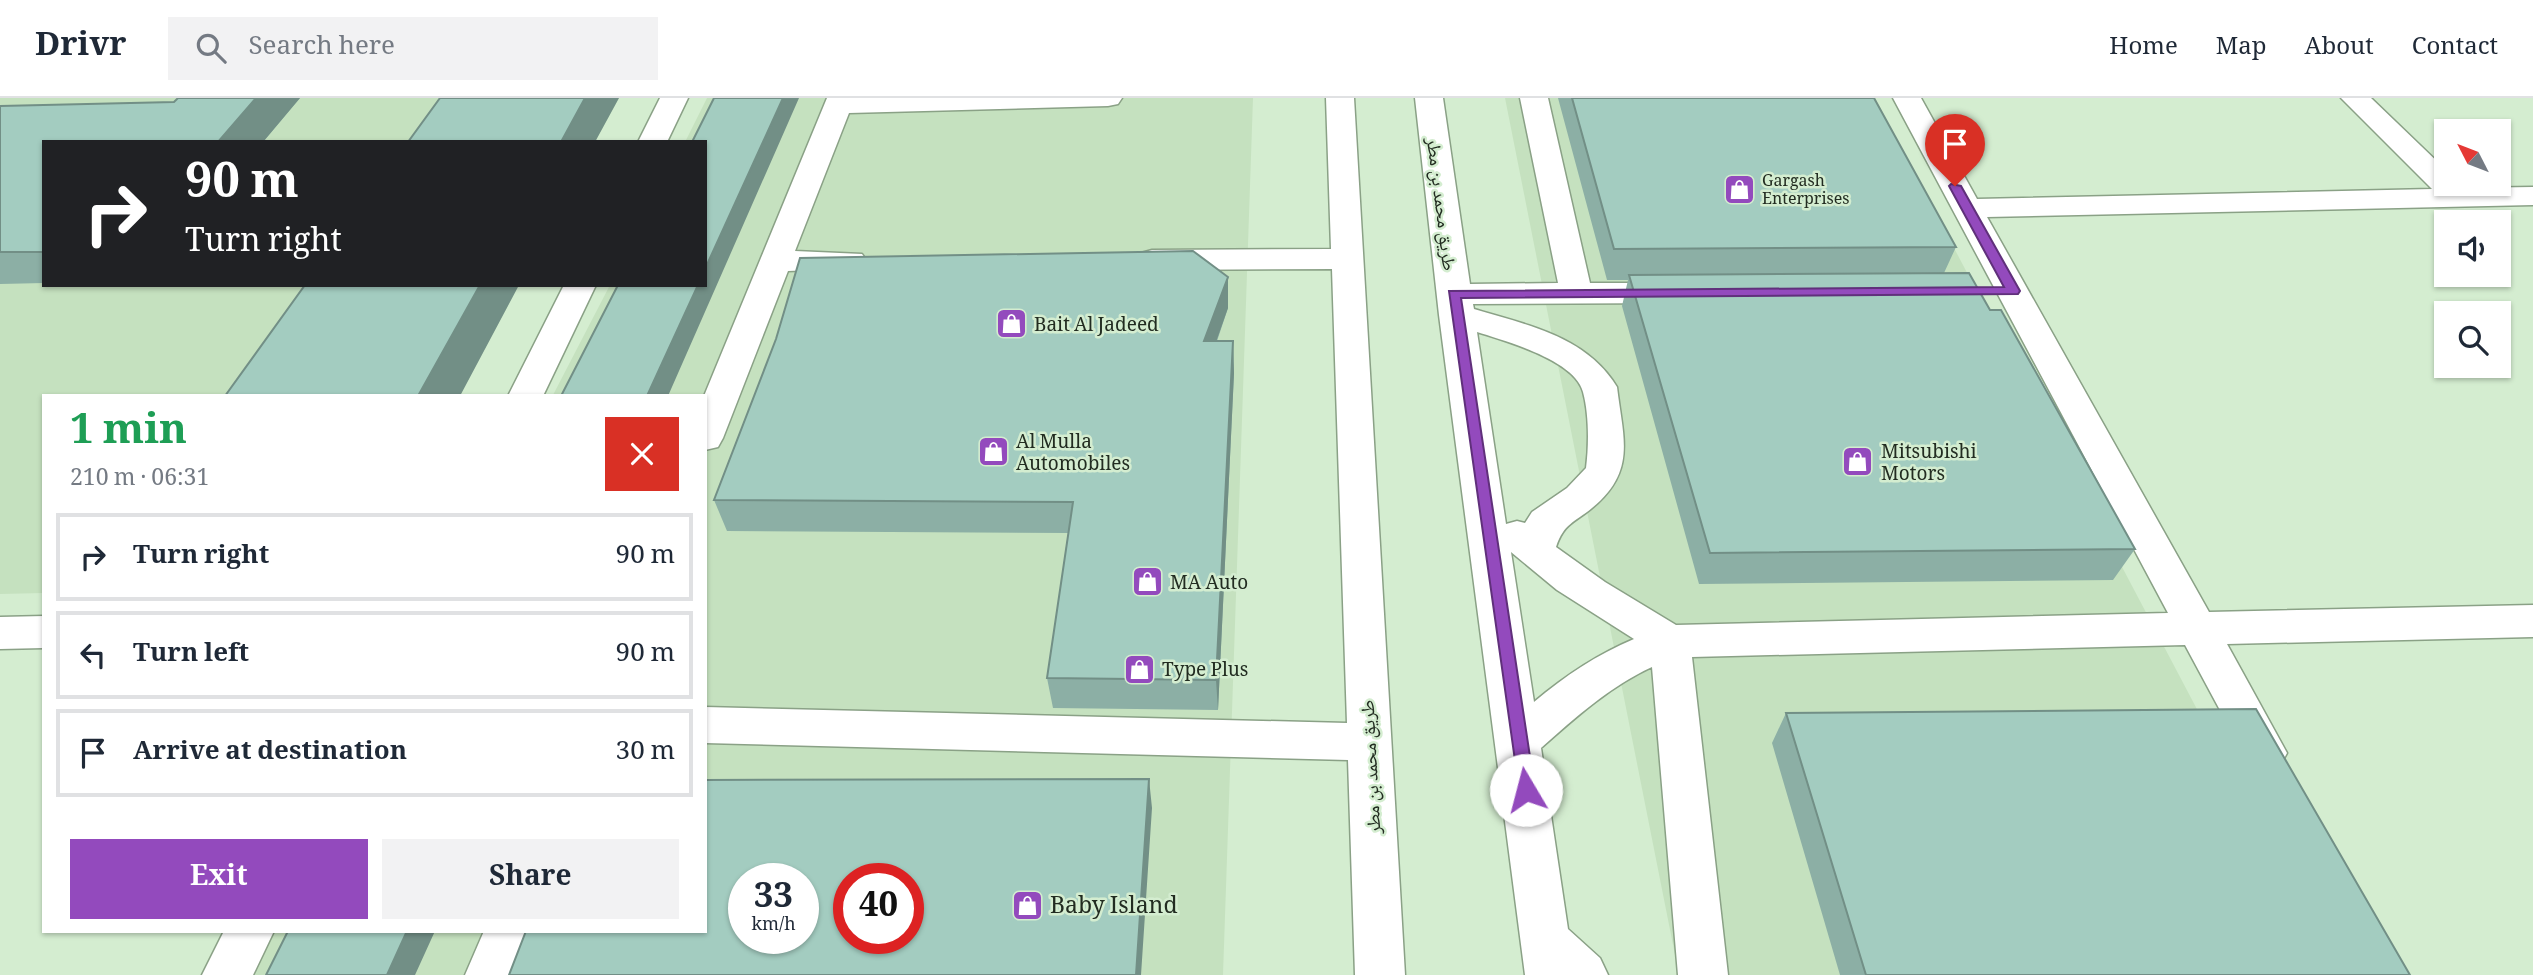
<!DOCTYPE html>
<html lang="en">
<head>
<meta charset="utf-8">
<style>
	:root { --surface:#fff; --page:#f2f2f3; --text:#1f2937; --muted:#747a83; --line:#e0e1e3; --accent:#934abd }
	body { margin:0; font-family:Georgia,"Noto Naskh Arabic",serif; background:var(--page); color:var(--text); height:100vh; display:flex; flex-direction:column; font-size:26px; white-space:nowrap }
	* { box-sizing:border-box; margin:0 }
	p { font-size:23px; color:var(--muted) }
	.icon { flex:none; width:38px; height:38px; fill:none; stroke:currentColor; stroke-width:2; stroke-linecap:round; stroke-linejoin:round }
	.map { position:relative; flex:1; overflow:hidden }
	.drawer { position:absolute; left:42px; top:296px; width:665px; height:539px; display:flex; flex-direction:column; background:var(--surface); border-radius:0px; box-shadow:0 2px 5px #0004 }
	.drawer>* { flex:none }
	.guide { position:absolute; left:42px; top:42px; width:665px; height:147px; border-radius:0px; box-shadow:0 2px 5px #0004; background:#202124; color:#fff; overflow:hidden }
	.needle { width:46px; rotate:312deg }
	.tools { position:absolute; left:2434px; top:21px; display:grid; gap:14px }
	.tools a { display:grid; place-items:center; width:77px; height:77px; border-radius:0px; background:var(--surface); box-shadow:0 2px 5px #0004; font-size:35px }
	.speed { position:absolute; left:728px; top:765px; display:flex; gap:14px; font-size:35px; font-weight:700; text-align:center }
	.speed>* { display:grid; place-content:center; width:91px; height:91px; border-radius:50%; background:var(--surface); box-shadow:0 2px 5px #0004; line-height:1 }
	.speed small { font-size:18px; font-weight:400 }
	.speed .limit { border:10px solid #d22; background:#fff; color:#111 }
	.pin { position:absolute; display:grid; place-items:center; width:60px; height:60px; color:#fff; margin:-72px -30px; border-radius:50% 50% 50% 0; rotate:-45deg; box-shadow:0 0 7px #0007 }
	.pin .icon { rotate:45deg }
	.me { position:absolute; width:77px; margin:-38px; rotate:352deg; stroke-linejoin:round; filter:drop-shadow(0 0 5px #0008) }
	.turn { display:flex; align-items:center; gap:24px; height:147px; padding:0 28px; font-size:32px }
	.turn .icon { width:91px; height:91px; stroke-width:2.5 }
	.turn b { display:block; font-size:49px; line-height:60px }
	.round { display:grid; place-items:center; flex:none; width:74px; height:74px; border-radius:0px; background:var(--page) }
	.overview { display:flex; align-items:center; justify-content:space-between; height:119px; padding:0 28px }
	h1 { font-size:42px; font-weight:700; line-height:52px; color:#1e9e55 }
	.primary-button { display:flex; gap:14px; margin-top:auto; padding:14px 28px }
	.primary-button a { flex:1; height:80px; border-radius:0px; background:var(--accent); color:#fff; font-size:28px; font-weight:700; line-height:80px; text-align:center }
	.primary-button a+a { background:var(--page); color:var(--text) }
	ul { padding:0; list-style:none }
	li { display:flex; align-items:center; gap:21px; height:88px; margin:0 14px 10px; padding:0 14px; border:4px solid var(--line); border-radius:0px }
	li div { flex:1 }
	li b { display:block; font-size:26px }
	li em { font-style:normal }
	header { display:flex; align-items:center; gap:42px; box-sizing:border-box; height:98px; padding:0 35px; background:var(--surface); border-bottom:2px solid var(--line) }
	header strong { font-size:33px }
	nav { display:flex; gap:38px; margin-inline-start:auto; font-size:24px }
	.search { width:490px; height:63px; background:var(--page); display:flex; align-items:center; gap:18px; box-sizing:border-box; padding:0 24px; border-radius:0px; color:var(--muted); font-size:26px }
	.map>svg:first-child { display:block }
	.built { fill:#c5e1bf; fill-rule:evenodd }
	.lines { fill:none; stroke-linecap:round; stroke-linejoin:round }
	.minor-casing { stroke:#8aa186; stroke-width:3 }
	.minor { fill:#fff; fill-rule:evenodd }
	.wall { fill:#8cafa5 }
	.shaded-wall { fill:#728f86 }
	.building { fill:#a3ccc0; stroke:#728f86; stroke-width:2; fill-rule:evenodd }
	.route { fill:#934abd; stroke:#60307b; stroke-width:2 }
	.labels { text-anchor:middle; stroke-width:5; stroke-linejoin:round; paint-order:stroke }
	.far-poi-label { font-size:16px; fill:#222c21; stroke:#d4edd0; text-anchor:start }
	.street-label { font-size:19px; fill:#222c21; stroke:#d4edd0 }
	.poi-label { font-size:19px; fill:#222c21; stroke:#d4edd0; text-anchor:start }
	.near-poi-label { font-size:23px; fill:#222c21; stroke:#d4edd0; text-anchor:start }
</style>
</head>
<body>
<header>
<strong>Drivr</strong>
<div class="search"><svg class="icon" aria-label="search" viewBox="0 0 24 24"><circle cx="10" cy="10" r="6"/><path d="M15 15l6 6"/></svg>Search here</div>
<nav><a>Home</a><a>Map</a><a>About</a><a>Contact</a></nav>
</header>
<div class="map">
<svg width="2533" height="877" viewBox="0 0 2533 877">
	<rect width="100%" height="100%" fill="#d4edd0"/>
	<path class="built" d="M0,0H619L595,44H44V187H519L460,297L44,298V495L0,496Z
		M707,0H1253L1223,877H252L275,833H705V298L553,297L610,187H705V44H685ZM744,780H803V840H744ZM849,780H908V840H849Z
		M1505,0H1875L2337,877H1679Z"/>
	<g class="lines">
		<defs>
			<path id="minor" d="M660,0H688L667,44H638Z
				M827,0H1122L1118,6L1108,8L849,15L795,153L862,156L867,163L862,170L788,173L723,340L718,349L705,352L704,298Z
				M1326,0H1354L1405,877H1355L1348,662L705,645V609L1347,625L1332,171L1152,172L1141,169L1136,162L1141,155L1152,152L1331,151Z
				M1415,0H1443L1470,186L1558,185L1520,0H1548L1590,185H1678L1689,188L1694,195L1689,202L1678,205L1473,206L1474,211C1527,227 1586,238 1617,289C1623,340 1637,373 1592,410C1574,425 1564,425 1556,449L1605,484L1676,527L2168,515L1893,0H1921L1977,101L2432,91L2341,0H2371L2446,72V86H2460L2465,90L2533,89V107L1987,119L2209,514L2533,507V539L2227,546L2287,655L2280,668L2265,674L2250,668L2185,547L1692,559L1728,877H1678L1652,569C1609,589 1576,619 1541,650L1568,831L1600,860L1608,877H1525L1439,217ZM1477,234C1505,243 1575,262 1583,294C1589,316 1589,347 1586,370L1567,390L1532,414L1525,425L1517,423L1506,426ZM1511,454L1557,492L1634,541C1596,557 1565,578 1534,604Z
				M564,187H596L543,298H508Z
				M44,518V550L0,551V519Z
				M224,833H274L253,877H202Z
				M484,833H532L515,877H465Z"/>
		</defs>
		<use href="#minor" class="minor-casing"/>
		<use href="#minor" class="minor"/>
	</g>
	<path class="wall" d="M178,0H300L263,44H44V185L0,186V8L174,4Z
		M1558,0H1874L1956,149L1944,175L1990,212L2135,451L2113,482L1699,486L1622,208L1628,182H1607Z
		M1228,179V210L1217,243H1233L1234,275L1218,612L1053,610L1047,580L1068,435L727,433L714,402Z
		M1786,615L2410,877H1840L1772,645Z"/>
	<path class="shaded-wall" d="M256,0H300L263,44H218Z
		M585,0H619L595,44H561Z
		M783,0H799L668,298H647L698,187H705V171Z
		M1228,179V210L1205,275L1204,243Z
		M480,187H519L460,298H418Z
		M1233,243L1234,275L1218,612L1216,582Z
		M1149,681L1152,710L1141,877H1136Z
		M407,833H435L415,877H387Z"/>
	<path class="building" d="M178,0H256L218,44H44V154H0V8L174,4Z
		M440,0H585L561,44H408Z
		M714,0H783L705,171V44H692Z
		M1572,0H1874L1956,149L1614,151Z
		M1193,153L1228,179L1204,243H1233L1216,582L1047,580L1073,404L714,402L776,241L800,160Z
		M1969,175L1990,212H2001L2135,451L1710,455L1629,177Z
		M305,187H480L418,298H225Z
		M618,187H698L647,298H561Z
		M2256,611L2410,877H1866L1786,615Z
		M1149,681L1136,877H509L526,833H705V682ZM744,780H803V840H744ZM849,780H908V840H849Z
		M288,833H407L387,877H266Z"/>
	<path class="route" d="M1951,86L1961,88L2020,193L2018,196L1461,200L1535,692L1533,698H1520L1449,193L2004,189L1949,88Z"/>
	<defs>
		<symbol id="shop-square" viewBox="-11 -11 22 22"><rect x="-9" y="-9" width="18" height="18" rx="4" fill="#934abd" stroke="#d4edd0"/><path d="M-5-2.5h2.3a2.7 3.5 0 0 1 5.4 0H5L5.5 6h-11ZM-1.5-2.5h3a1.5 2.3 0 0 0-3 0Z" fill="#fff"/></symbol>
	</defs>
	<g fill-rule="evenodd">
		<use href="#shop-square" x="1722" y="74" width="35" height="35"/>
		<use href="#shop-square" x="994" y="208" width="35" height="35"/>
		<use href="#shop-square" x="976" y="336" width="35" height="35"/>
		<use href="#shop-square" x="1840" y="346" width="35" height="35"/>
		<use href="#shop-square" x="1130" y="466" width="35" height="35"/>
		<use href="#shop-square" x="1122" y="554" width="35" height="35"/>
		<use href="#shop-square" x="1010" y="790" width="35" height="35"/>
	</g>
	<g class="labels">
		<g class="far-poi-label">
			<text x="1762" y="88">Gargash<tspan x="1762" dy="18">Enterprises</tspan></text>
		</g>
		<g class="street-label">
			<text transform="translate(1442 106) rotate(83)" y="7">طريق محمد بن مطر</text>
			<text transform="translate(1370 669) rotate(-93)" y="7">طريق محمد بن مطر</text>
		</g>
		<g class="poi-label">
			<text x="1034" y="233">Bait Al Jadeed</text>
			<text x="1016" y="350">Al Mulla<tspan x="1016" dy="22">Automobiles</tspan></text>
			<text x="1881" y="360">Mitsubishi<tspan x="1881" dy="22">Motors</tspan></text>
			<text x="1170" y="491">MA Auto</text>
			<text x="1162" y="578">Type Plus</text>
		</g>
		<g class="near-poi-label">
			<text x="1050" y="815">Baby Island</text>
		</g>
	</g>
</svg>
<div class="tools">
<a><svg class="needle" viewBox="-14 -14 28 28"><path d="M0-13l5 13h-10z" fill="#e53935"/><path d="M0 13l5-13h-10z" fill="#747a83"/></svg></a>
<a><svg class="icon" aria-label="sound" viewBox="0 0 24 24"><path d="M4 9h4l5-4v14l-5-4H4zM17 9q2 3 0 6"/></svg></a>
<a><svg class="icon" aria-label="search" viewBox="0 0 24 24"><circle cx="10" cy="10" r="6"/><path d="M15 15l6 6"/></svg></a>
</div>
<div class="speed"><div>33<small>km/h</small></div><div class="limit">40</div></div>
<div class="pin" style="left:1955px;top:88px;background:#d93025"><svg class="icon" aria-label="arrive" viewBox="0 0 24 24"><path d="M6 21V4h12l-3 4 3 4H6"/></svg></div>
<svg class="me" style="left:1526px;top:692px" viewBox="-20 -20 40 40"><circle r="19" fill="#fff"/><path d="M0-13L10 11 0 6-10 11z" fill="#934abd"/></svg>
<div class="guide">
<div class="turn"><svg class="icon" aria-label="right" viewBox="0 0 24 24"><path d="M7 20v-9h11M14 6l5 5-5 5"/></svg><div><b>90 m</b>Turn right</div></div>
</div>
<section class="drawer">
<div class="overview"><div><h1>1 min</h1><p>210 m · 06:31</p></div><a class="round" style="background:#d93025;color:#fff"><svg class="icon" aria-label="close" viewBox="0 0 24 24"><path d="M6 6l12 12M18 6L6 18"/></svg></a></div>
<ul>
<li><svg class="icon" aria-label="right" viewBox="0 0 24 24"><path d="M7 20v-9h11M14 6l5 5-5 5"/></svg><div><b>Turn right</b></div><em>90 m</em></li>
<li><svg class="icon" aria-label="left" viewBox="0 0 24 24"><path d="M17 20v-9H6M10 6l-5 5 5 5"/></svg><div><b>Turn left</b></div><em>90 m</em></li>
<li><svg class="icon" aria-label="arrive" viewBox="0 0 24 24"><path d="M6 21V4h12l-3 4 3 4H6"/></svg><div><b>Arrive at destination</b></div><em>30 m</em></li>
</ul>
<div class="primary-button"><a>Exit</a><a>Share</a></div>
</section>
</div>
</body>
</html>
